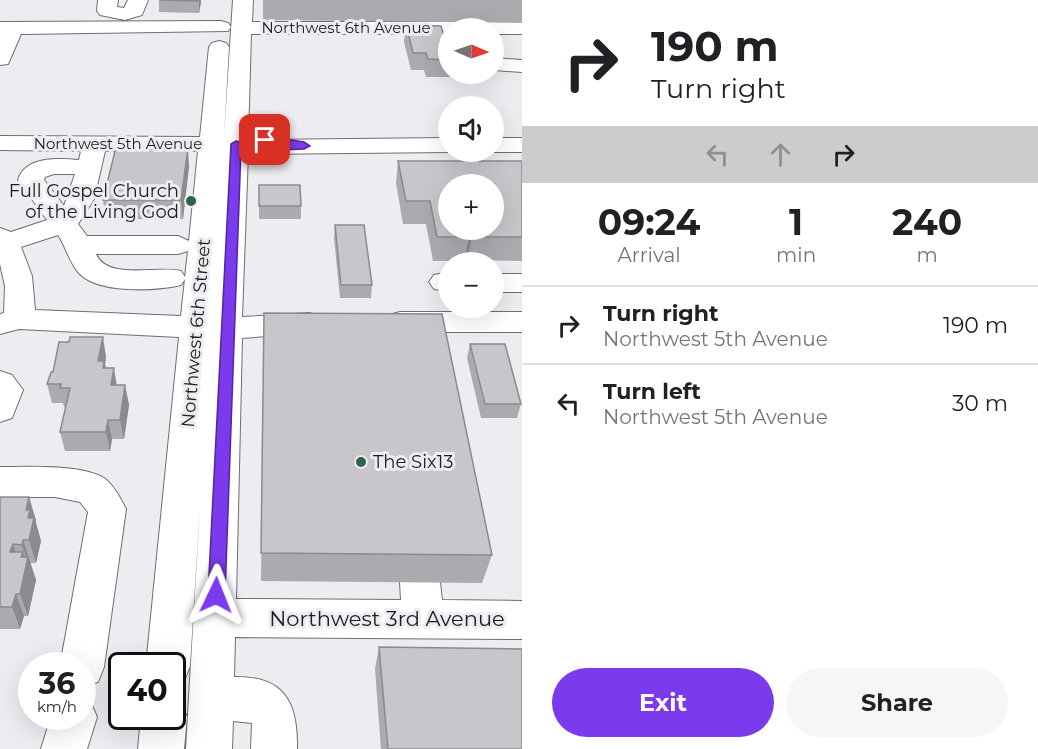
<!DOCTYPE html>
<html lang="en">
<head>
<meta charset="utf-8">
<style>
	:root { --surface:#fff; --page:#f6f6f6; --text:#202124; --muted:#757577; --line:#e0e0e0; --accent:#7c3aed }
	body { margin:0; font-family:Montserrat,sans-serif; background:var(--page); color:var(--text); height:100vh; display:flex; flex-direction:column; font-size:22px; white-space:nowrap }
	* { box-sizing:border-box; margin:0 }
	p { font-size:20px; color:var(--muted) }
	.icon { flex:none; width:33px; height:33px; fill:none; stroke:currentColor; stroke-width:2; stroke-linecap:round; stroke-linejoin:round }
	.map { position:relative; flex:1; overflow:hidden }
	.details { display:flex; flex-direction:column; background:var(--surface); width:516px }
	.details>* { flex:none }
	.top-card { background:#fff; color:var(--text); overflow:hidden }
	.needle { width:39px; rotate:92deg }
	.controls { position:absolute; left:438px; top:18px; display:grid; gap:12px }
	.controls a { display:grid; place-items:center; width:66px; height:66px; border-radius:50%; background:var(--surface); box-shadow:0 6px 24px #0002; font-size:30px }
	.speed { position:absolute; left:18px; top:652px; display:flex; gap:12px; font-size:30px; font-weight:700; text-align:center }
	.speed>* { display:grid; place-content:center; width:78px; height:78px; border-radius:50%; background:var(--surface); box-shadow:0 6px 24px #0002; line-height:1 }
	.speed small { font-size:15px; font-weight:400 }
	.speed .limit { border:3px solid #111; border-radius:9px; background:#fff; color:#111 }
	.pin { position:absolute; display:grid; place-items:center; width:51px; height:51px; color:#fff; margin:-26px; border-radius:12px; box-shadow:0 3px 9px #0006 }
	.me { position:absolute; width:66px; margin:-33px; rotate:2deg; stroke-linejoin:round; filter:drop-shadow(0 0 4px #0008) }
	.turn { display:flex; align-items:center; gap:21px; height:126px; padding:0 30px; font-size:27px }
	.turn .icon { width:78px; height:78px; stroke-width:2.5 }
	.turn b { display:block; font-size:42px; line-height:51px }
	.lanes { display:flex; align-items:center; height:57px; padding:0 30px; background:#0003; justify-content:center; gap:30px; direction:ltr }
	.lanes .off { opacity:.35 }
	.eta { display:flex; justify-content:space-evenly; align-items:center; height:102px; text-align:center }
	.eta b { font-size:36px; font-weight:700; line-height:42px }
	.cta { display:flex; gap:12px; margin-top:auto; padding:12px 30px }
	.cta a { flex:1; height:69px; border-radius:36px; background:var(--accent); color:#fff; font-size:24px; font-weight:700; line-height:69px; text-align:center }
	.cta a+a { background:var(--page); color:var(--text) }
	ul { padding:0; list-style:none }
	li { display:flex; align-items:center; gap:18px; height:78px; padding:0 30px; border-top:2px solid var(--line) }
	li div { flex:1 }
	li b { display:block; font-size:22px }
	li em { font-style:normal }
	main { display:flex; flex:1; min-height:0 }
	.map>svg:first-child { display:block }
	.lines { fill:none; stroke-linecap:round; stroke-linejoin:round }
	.minor-casing { stroke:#706d73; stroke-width:2 }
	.minor { fill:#fff; fill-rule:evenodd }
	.wall { fill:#aca9af }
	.shaded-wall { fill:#8c8a8e }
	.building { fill:#c8c5cb; stroke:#8c8a8e; stroke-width:1.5; fill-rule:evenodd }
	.route { fill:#7c3aed; stroke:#51269a; stroke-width:1.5 }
	.poi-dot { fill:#2d644b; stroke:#eeebf1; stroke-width:2 }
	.labels { text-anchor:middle; stroke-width:6; stroke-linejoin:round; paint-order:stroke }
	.far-street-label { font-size:15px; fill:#1d1c1e; stroke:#eeebf1 }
	.poi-label { font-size:18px; fill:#1d1c1e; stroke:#eeebf1; text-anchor:end }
	.street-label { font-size:18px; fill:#1d1c1e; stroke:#eeebf1 }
	.near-street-label { font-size:21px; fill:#1d1c1e; stroke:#eeebf1 }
</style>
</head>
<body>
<main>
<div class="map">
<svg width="522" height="749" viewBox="0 0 522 749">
	<rect width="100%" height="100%" fill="#eeebf1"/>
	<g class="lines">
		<defs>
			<path id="minor" d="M98,0H118L117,7L124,8L128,0H148L142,15L125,20L100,15L97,11Z
				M233,0H253L252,22H522V34H494V28H448V34H251L248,140L448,138V152H451L248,154L242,317L309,313L320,316L325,323L320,330L309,333L242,338L236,599L401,600L400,582L406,569L420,564L434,569L440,582L442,600L522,601V639L235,637L234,677C285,676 298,703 297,749H251L252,723L233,721L232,749H186L200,506L190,666L184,681L172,685V666H146L179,337L19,329L0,334V314L4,313L5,286L0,264V228L11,232L47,220L18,180C25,156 58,158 79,160L81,151L0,150V136L200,137L209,47L212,43L219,41L226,43L229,47L224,137ZM105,151H198L189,241L178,236H87L78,224L94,199ZM75,174L64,206L44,180L45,177L54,174ZM58,235C66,247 69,261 78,272C96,294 156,291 181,285L185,279L181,316L35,310L32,276L21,247ZM188,251L185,277L181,271C157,265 108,281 96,254H178Z
				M221,21L228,23L231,27L228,31L21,34L8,64L0,65V22Z
				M494,58L522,60V72L494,70Z
				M494,138H522V152H491H494Z
				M444,273H448V291L434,289L429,282L434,275Z
				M494,274H522V292H494Z
				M400,312H522V332H400L389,329L384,322L389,315Z
				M0,371L12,375L23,390L12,418L0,422Z
				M0,467C27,467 81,464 104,478C113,484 121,499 126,509L104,667L98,682L82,687V666H60L88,512L80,502L55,497H0Z
				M82,698L90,701L97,717L87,749H41L51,717H82Z
				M172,698L180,701L187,717L184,749H138L141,717H172Z"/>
		</defs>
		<use href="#minor" class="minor-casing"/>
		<use href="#minor" class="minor"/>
	</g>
	<path class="wall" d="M159,0H201V2L199,13L159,12Z
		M263,0H522V23L263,20Z
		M406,25L448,48V74H450V77H426L424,70H411L404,42Z
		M398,161H522V261L478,260L468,256L464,261H433L426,224H403L396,183Z
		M189,166L183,219H106L103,200Z
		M259,185L301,206V219H259Z
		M335,225L372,285L371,298H340L334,238Z
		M264,313L492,555L482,583L261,581Z
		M470,344L521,404L517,418H481L467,358Z
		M106,357L105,364L106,368L117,385H125L129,405L124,439H112L110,451H65L60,432L66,407H64L63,403H52L47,384L53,372Z
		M0,497L36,520V523L41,541L36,563H31V565L36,580L28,616H24L20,629H0Z
		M379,647L522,749H381L375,669Z"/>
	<path class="shaded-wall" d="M199,0H201V2L199,13Z
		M188,148L189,166L183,219L181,200Z
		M473,232L468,256L464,261L469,237Z
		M103,337L106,357L105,364L108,381L98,361Z
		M114,368L117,387L111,385Z
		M125,385L129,405L124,439L120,420Z
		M108,420L112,439L110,451L106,432Z
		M29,497L36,520V523L41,541L36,563L29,540L26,510Z
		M23,540L36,580L28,616L20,594L21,557L23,552L27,564V560L22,545Z
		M13,544L21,567L10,552Z
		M16,594L24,616L20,629L12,607Z"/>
	<path class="building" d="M159,0H199L198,1Z
		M406,25L441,26L448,48V60L428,59L426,53H413Z
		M116,147L188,148L181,200H103Z
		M398,161H522V237H483L473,232L469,237H437L430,201H406ZM448,184H494V230H448Z
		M259,185H300L301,206H259Z
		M335,225H364L372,285H341Z
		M264,313L442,314L492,555L261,553Z
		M70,337H103L98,361H104L103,368H114L111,385H125L120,420H108L106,432H60L70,388H60L61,384H47L51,372H53L59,342H69Z
		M470,344H505L521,404H485Z
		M0,497H29L26,510H30L28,518H34L29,540H23L22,545L13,544L10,552H23L21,557H28L20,594H16L12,607H0Z
		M379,647L522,649V749H388Z"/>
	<path class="route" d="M265,136L304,142L310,146L304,149L252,151L241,148L225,595L222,601L216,603L210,601L208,595L231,144L236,141L252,145L274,144L262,142V137Z"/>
	<g class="poi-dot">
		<circle cx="191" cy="201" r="6"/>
		<circle cx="361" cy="462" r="6"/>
	</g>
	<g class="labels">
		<g class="far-street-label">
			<text x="346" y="33">Northwest 6th Avenue</text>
			<text x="118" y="149">Northwest 5th Avenue</text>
		</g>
		<g class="poi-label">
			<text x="179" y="197">Full Gospel Church<tspan x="179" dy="21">of the Living God</tspan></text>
			<text x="373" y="468" text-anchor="start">The Six13</text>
		</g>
		<g class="street-label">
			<text transform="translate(196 333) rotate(-85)" y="6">Northwest 6th Street</text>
		</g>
		<g class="near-street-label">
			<text x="387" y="626">Northwest 3rd Avenue</text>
		</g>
	</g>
</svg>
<div class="controls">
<a><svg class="needle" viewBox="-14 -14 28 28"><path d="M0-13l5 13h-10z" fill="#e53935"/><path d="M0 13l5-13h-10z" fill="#757577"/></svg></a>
<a><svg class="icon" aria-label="sound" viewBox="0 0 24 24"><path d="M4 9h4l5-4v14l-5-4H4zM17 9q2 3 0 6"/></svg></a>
<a>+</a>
<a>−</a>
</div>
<div class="speed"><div>36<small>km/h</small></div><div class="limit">40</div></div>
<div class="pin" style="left:265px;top:140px;background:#d93025"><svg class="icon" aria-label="arrive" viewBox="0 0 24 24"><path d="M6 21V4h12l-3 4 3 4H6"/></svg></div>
<svg class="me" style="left:216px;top:595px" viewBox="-20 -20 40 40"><path d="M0-17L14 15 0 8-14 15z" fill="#7c3aed" stroke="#fff" stroke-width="4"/></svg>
</div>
<section class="details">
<div class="top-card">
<div class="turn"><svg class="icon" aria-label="right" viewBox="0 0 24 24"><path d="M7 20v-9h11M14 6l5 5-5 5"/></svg><div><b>190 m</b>Turn right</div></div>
<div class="lanes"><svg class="icon off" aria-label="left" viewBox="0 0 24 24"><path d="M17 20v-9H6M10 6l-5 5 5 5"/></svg><svg class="icon off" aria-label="ahead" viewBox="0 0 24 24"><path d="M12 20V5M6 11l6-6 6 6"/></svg><svg class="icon" aria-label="right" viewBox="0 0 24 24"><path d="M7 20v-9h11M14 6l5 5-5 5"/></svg></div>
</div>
<div class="eta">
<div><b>09:24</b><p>Arrival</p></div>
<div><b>1</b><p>min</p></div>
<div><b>240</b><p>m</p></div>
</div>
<ul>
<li><svg class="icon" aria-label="right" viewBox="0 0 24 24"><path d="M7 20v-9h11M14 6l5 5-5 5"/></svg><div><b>Turn right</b><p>Northwest 5th Avenue</p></div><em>190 m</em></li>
<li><svg class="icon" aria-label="left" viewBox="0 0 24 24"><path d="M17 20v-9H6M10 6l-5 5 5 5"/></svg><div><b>Turn left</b><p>Northwest 5th Avenue</p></div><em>30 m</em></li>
</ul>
<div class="cta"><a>Exit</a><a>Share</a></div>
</section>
</main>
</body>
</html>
